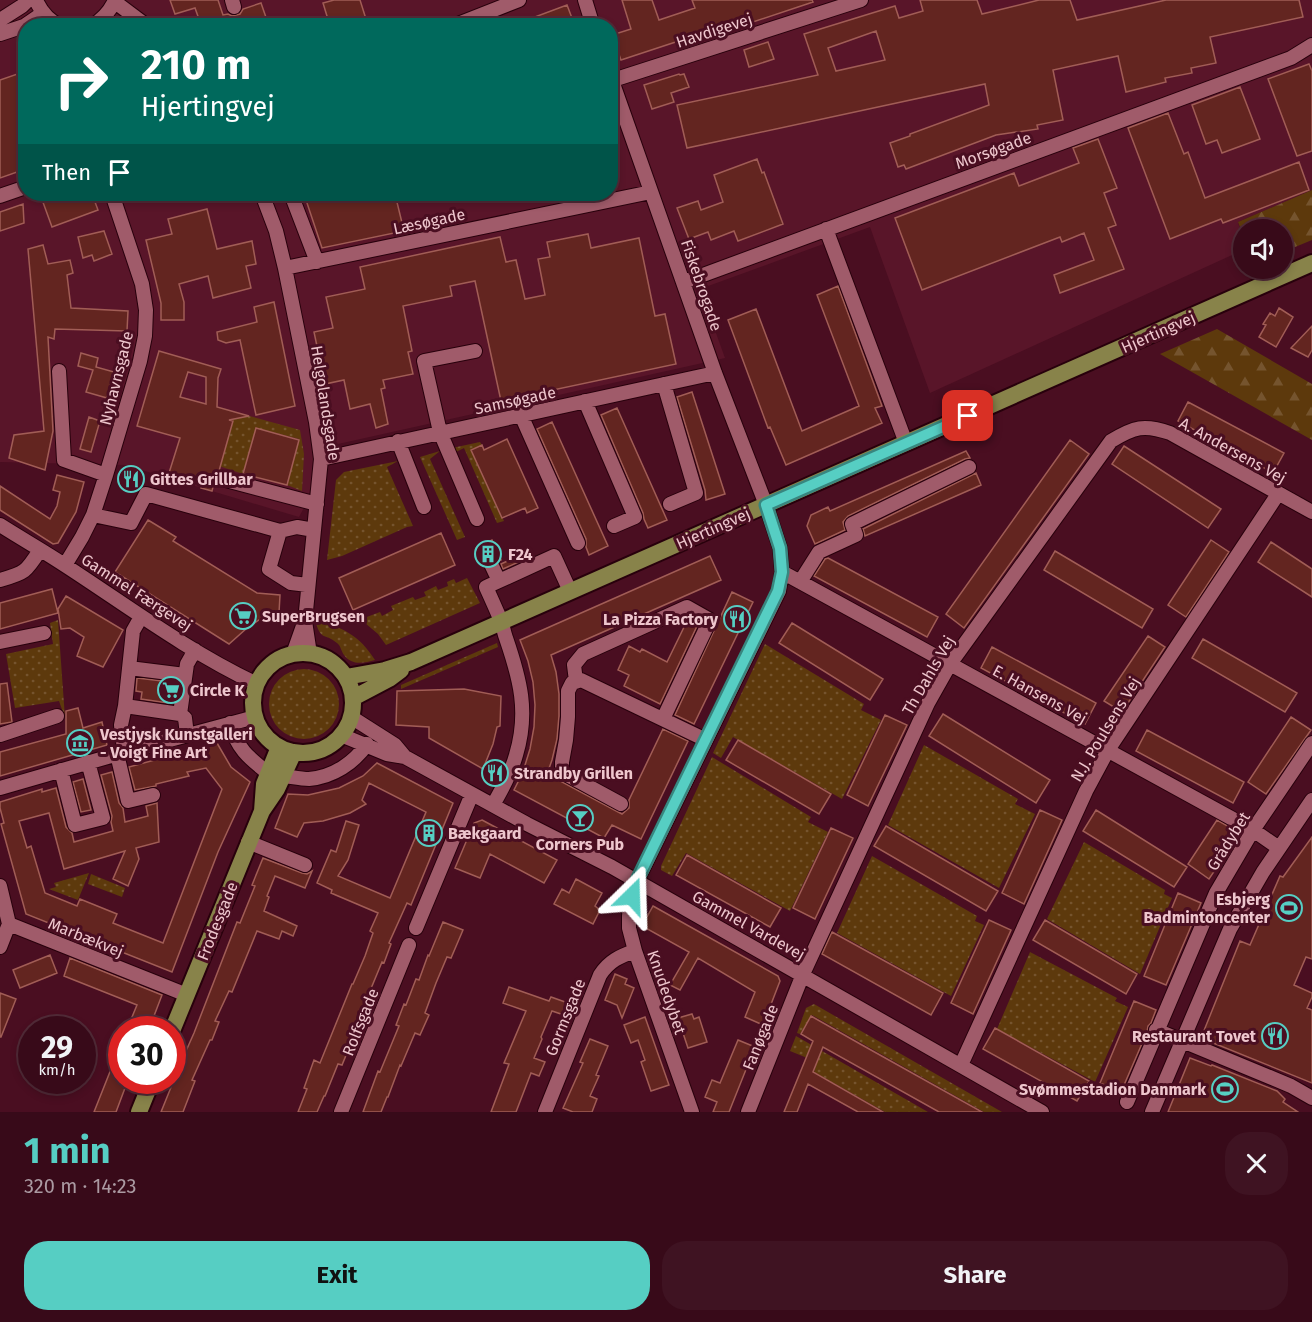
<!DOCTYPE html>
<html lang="en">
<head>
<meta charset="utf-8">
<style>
	:root { --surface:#380a19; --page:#3f1322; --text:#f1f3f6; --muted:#ab9aa2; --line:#522b38; --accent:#56cec3 }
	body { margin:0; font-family:"Fira Sans",sans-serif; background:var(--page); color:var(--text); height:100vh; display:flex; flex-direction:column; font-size:22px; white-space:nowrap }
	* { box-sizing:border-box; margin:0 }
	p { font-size:20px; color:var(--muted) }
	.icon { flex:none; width:33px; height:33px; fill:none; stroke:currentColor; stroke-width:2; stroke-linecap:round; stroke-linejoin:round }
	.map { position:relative; height:1112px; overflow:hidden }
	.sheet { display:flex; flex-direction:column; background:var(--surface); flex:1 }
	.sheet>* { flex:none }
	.banner { position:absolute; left:18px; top:18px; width:600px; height:183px; border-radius:24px; box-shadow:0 3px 9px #0003,0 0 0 2px var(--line); background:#00695c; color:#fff; overflow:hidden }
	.tools { position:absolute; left:1233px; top:219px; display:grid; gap:12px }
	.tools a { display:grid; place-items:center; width:60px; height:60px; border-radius:50%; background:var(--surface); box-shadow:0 3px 9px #0003,0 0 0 2px var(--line); font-size:30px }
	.speed { position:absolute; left:18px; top:1016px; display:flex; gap:12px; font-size:30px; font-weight:700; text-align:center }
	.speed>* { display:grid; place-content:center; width:78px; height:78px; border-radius:50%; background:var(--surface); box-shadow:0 3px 9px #0003,0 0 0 2px var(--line); line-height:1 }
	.speed small { font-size:15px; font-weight:400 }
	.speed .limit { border:9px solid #d22; background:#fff; color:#111 }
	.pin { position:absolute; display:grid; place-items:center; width:51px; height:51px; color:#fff; margin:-26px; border-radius:12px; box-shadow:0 3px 9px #0006 }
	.me { position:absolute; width:66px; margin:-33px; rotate:22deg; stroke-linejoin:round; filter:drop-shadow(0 0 4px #0008) }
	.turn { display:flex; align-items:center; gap:21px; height:126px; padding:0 24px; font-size:27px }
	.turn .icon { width:78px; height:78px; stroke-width:2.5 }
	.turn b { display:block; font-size:42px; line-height:51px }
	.then { display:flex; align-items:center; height:57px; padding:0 24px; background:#0003; gap:12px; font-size:22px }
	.round { display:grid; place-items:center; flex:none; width:63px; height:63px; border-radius:24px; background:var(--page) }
	.overview { display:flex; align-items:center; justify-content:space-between; height:102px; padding:0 24px }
	h1 { font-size:36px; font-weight:700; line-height:45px; color:var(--accent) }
	.button { display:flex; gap:12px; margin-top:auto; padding:12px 24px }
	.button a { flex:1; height:69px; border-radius:24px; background:var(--accent); color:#111; font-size:24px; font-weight:700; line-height:69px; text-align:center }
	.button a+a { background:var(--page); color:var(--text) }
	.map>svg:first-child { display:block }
	.built { fill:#591529; fill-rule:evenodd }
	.grass { fill:url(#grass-dots) }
	.forest { fill:url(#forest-firs) }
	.building { fill:#632520; stroke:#a15d56; stroke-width:1.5; fill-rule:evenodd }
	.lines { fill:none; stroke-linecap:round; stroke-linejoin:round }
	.minor-casing { stroke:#28000c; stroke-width:16 }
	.major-casing { stroke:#28000c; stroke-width:20 }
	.minor { stroke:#a05b6a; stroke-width:14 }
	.major { stroke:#88834a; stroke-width:16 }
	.route-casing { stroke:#38867f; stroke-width:15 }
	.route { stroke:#56cec3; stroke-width:10 }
	.labels { text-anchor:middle; stroke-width:6; stroke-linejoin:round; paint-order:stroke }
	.street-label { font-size:16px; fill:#eec6cd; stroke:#4a0e21 }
	.poi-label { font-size:16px; font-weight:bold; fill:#eec6cd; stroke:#4a0e21; text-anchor:start }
</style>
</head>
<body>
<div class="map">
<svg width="1312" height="1112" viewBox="0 0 1312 1112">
	<defs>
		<pattern id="grass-dots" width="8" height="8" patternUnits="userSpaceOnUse" patternTransform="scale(1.5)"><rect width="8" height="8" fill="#5d390c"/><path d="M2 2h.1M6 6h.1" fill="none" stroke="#75542e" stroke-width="1.8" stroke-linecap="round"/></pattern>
		<pattern id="forest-firs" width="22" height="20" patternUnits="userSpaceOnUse" patternTransform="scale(1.5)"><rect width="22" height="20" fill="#5d390c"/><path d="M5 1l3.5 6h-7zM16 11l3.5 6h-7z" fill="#75542e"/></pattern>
	</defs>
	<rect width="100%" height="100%" fill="#4a0e21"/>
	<path class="built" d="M0,0H1312V190L1238,222L1243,241V250L930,393L870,227L700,289L725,358L338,444L299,517L125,465L0,462ZM26,26H610V194H26Z"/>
	<path class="grass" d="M235,412L300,430L304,454L302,491L287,485L299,439L256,428L243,474L219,466Z
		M480,442L482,445L471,450L504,521L497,523L464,448L454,453L452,448Z
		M440,451L430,459L465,537L457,540L420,457Z
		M398,461L387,467L413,526L407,527L342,556L327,560L336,480L344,472Z
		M467,578L480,603L386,645L378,634L365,623L364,618L380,612L382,616L393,610L391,606L413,597L415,600L426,596L424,592L436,586L438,590L448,586L447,582L454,579L456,583Z
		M58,620L65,718L59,701L15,708L6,654L53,644L50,623Z
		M315,620C344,628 359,635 375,660C364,663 352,666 344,655C341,651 341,646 337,643C324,632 321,642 315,620Z
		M497,643L498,647L401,689V685Z
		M765,644L864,704L861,710L881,720L842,799L733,737L721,758L713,753Z
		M269 704a35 35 0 1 1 70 0a35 35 0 1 1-70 0Z
		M924,745L1018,799L1015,804L1035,814L999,888L888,825Z
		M712,757L811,817L808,822L828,832L790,911L686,853L672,876L661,870V866Z
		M1084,842L1165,890L1164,894L1172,898L1140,974L1047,919Z
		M872,856L977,916L975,921L984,925L951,996L837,933Z
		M89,873L78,900L49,889L56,887L54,883Z
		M91,874L125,888L122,897L88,884Z
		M1030,952L1117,998L1115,1001L1128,1007L1095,1082L997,1029Z
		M814,1004L1002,1112H984L812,1015L800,1034L797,1033L806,1008Z
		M796,1036L928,1112H885L814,1072L817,1062L790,1051Z"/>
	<path class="forest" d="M1312,190V240L1283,252L1282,230H1244L1243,235L1238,222Z
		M1217,329L1312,384V440L1160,354Z"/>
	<path class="building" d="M170,0H218L223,15L228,14L232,16L240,14L243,9L261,3L269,26H198V23L200,22L195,8L175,14Z
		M334,0H360L366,19L345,26H330L323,3Z
		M622,0H652L659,20L695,8L692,0H812L813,2L705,38L703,33L621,60L612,35L631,29Z
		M920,0H977L982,14L1039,0H1070L1077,20L1166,0H1299L1303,17L1210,37L1216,63L1191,68L1192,73L1165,78L1166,82L1126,92L1118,56L1053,70L1063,120L1037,125L1038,129L996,135L906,169L904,165L898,167L890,143L910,136V134L989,105L985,84L687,148L677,105L818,75L804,34L895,6L899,18L923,11ZM876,31L885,60L836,71L828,48Z
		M567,5L575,26H516V24Z
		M768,42L774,59L749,67L744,50Z
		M1309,64L1312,71V151L1297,156L1268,79Z
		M26,71V132L17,134L20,171L0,178V80Z
		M679,74L680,75L684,74L689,87L671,93L674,102L652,109L644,85Z
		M1240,87L1260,139L1222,153L1217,140L1206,144L1192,105Z
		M1168,113L1184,154L1188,152L1205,198L1299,162L1309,190L1223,223L1221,219L1170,239L1128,128Z
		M1098,139L1117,188L1104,193L1116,225L1108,228L1124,269L1060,293L1054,275L1094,260L1084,233L1062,242L1060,237L922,290L895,218L1014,173L1019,186L1079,163L1073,148Z
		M757,159L762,173L764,172L783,224L738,241L734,231L711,240L708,232L689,239L677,208L698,201L701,210L723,202L714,175Z
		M40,194H59L60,198L74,194H92L98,210L52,227Z
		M304,194H395L404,231L322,248Z
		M23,204L24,223L0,231V212Z
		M207,209L217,249L252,241L256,264L246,266L251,288L213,298L208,276L179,284L184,302V320H161V303L146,240L172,234L168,219Z
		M104,231L112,254L94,261L92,255L83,258L78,237Z
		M588,234L591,248L639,238L655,316L665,314L676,364L501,401L475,281L450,286L452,296L403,306L412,351L408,352L413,374L383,380L385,388L381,389L388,424L376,428L370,404L350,409L344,380L325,384L314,332L333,328L326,297L365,289L360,267L500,237L506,262L516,260L525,299L545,295L538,259L550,257L547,242Z
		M43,245L48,264L70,260L73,273L67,275L71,308L128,311L127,331L55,329L54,339L48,337L53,431L45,470L9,458L14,435L44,431L28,249Z
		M838,286L882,406L875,408L882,423L786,465L770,427L768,428L728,320L756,309L802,431L859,406L817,295Z
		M274,302L295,406L256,415L240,340L226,343L218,340L217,332L257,322L254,307Z
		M1279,308L1293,317L1276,347L1259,337L1266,325L1263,324L1270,313L1275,316Z
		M1312,326V350L1308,357L1291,348Z
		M159,351L221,369L218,378L217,407L249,416L229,420L233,421L219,471L214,476V483L212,491L201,488L203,481L169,473L180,438L137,426ZM188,372L206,377V404L180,397Z
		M81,353L98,358L96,367L114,372L107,398L86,392L93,370L78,366Z
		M692,392L725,494L706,500L705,490L677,397Z
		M1188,402L1284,453L1273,473L1178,421Z
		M617,408L667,520L648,528L644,519L643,513L601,415Z
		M89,417L100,421L91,452L80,449Z
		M552,422L608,546L589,555L586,547V539L537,429Z
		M256,428L299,440L287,485L243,474Z
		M507,439L538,508L527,513L525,508L502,518L471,450L482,445L484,450Z
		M1070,440L1089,454L964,628L946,614Z
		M1124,446L1221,509L1208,528L1112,464Z
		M966,451L970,458L965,459L848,516L843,522L845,530L815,544L807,526L811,515L828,507L830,511Z
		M126,470L140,475L136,488L122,483Z
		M976,473L981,485L865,536L863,529Z
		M57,475L84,482L76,512L58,543L53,544L0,510V486L50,519L57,506L60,492L53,490Z
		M148,520L176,537L173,541L257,593L280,595L279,613L259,620L247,628L229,644L115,572Z
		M441,533L455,565L353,610L339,578Z
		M492,540L501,560L499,561L496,556L491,555L484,558L482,563L476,548Z
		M1211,540L1229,552L1186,617L1168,605Z
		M1271,542L1312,569V597L1258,562Z
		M1055,551L1153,609L1142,628L1044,570Z
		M527,552L530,557L503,569L501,564Z
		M710,556L721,580L551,655L556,672L559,694V716L557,739L552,760L547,774L622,814L629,808V800L663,729L688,741L641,839L612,825L604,838L514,790L520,778H521L530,749L534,727L535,705L533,682L528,661L520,640Z
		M828,558L938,617L927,637L814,576L825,559Z
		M52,589L58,613L0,629V603Z
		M732,592L753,602L694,724L675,715Z
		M66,596L123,630L103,667L77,656L84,637L70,628L61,629L58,609Z
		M688,619L698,624L660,704L624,686L629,675L618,670L629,646L640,652L642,649L667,662Z
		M792,623L883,679L870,700L779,643Z
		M1148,636L1165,647L1122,712L1104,701Z
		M1203,639L1297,693L1285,712L1192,658Z
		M992,647L1096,703L1085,724L981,668Z
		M137,678L171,682V683L175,684L173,697L169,696L168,703L141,699L142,692L136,691Z
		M7,683L12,722L0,724V684Z
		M464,689L501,696L500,726L497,727L493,744L483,769L429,738V727L396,725L397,691Z
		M78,708L83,728L102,722L107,745L0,776V752L66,734V711Z
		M943,714L1050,780L1036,803L929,736Z
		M885,715L907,725L868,806L847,795Z
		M1291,717L1311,730L1266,794L1248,782Z
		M1147,730L1244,782L1233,803L1136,751Z
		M738,740L831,794L819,814L726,760Z
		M217,743L231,767L250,782L218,852L172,972L26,914L1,824L4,823L0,808V802L42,789V792L56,788L66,827L72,833L74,842L113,831L111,822L112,816L101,775L112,772L119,803L123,808L125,822L148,816L146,806L157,803L159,842L136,848L139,859L128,886L113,879L125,851L64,869L49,813L19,821L27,848L31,846L45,893L77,906L80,899L117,914L113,923L163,943L222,789L206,768L187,772L189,776L156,784V786L135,790L129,767Z
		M377,763L453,803L411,905L407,903L389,943L391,944L384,963L382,962L370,991L372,992L342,1065L338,1064L325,1096H324L317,1112H298L307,1089L304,1088L314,1060L320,1063L352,984H353L365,956L373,933L370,931L378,913L331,893L332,890L317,883L331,850L336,852L346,821L359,825L348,860L338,876L390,898L426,812L369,783L362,800L366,804L350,813L323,821L304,823L297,837L275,828L288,794L308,795L339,788L363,776Z
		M83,779L91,810L81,812L73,782Z
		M1040,810L1062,820L1024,904L1002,893Z
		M1096,810L1187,867L1174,887L1083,831Z
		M482,820L557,860L544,883L490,854L480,878L455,868L474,823Z
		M1217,820L1240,833L1209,879L1188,864Z
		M886,826L998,891L986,911L874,846Z
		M831,828L853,838L815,919L793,908Z
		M1312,837V959L1306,957L1294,985L1312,993V997L1307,1008L1312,1010V1083L1201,1038L1240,941L1250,945L1280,876L1283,877Z
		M687,855L781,908L770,927L676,875Z
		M263,858L302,873L307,874L312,871L305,888L275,876L267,896L269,897L264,911L297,926L293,936L282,931L279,939L257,931L232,992L229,991L215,1021L219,1022L212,1040H210L192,1080L195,1081L183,1112H161L182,1060L194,1033L237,922L240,923L255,886L252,885Z
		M576,879L602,893L595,906L600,910L593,924L554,904L562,889L569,893Z
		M1178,893L1201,903L1166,985L1144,976Z
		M653,906L778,976L780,981L763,1025L745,1017L755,992L698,958L680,990L670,985L689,952L642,926Z
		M989,920L1011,930L973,1014L951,1003Z
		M1045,920L1137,974L1126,994L1033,940Z
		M443,922L463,930L451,958L447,957L436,983L425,1013L429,1015L420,1035L415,1033L401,1066L400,1065L388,1097H387L381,1112H363L378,1071L380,1072L399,1026L396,1025L404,1004L406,1005L416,979L419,980L428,955L429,956Z
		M832,932L943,993L931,1015L822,954Z
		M50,955L57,973L20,988L13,970Z
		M70,958L162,995L149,1029H127L137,1005L64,976Z
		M615,974L627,979L625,984L634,988L622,1018L617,1005L605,1000Z
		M509,987L549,1001L551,997L568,1003L564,1015L552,1011L541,1037L542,1039L534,1058L545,1062L539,1076L531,1073L516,1112H491L509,1064L504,1063L526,1011L503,1003Z
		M0,993L16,999L1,1037H0Z
		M1134,1001L1156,1010L1151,1023L1148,1026L1147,1032L1121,1092L1100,1083Z
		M692,1014L694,1019L699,1017L707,1042L688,1048L678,1018Z
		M811,1016L862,1045L982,1112H939L823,1047L813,1072L883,1112H858L808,1084L797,1112H784L813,1041L801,1034Z
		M645,1017L669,1085L651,1091L641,1062L645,1060L638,1040L631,1043L624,1025Z
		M995,1028L1089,1081L1077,1101L983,1049Z
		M590,1039L608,1046L596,1075L599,1076L590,1096L597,1099L592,1112H573L563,1108L583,1063L580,1062Z
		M738,1040L755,1047L729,1112H713L717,1102L705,1097L712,1080L720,1083Z
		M121,1044L122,1080H128L116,1112H94Z
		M1190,1058L1211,1066L1212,1065L1277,1091L1285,1099L1283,1102L1298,1112H1168Z"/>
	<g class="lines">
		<defs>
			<path id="minor" d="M36,0C41,12 48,20 60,26
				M232,0L234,7
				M585,0L593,26
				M115,2L147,26
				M0,20L22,6L28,0
				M92,26C103,19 110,12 115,0
				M453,26L519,0
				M0,34L24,26L43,13
				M610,75L715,373L766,505L780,548L782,572L779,591L637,881L630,904L629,916V928L635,951L692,1112
				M610,81L861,0
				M262,194L276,231L285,268L316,422L321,459L305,621L310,654
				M291,194L317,262
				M0,196L26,187
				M826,229L906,443
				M285,268L651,192
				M684,282L1291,58L1312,45
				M475,351L424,361L440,432L477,519
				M59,371L64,460L106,475
				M664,384L696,493L670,504
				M585,401L635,517L614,526
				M521,415L578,543
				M398,441L424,507
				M321,459L715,373
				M222,479L317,504
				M93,515L131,523L146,494L280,531
				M0,525C22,539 45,552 66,566C129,607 189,652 257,684
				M491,564L499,581
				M65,565L82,537L93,515L106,475L140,361L145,336L146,310L142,284L112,194
				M782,572L1253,830L1279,848
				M0,580C25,573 26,572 40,550
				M800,582L819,552L856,535L852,524L969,467
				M308,585L291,583L269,569L280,531L297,527L314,530
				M0,642L44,633
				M293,654L304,623
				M129,668L185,675
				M576,681L574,665L583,654L687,607L710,620L663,719
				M125,706L180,714
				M351,717L395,745L405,757
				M230,723C237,749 249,758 268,773
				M0,735L57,716
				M187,735L185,718L180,714L187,664L195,650
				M341,735L387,754L405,757L527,824L612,867L1042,1112
				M125,752L122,737L121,725L125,706L133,631L141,617
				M117,754L128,801L153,795
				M61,770L75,825L103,818L88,762
				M284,776C292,777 301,779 309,779C333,777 354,763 367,744
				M0,788L125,752L255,717
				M621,804L562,772V762L566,740L568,717V691L572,683L581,680L706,740
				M493,805C502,789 511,773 516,755C529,712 520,679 506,638C504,633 503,626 501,621C496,609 491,598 486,587L554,556L570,591
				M248,842L305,865
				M0,886L9,924L187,995
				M416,928L472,794
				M0,947L9,924
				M1156,1030L1272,1078L1291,1086L1312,1098
				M961,1065L1086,791L1108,750L1278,494
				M1127,1102L1216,893L1253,830L1312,743
				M341,1112L409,945
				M545,1112L600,975C609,961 620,956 635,951
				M748,1112L803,974L928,703L950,664L1111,441C1134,427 1144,424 1170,433L1312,512
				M1152,1112L1230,929L1263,872L1312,800"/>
			<path id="major" d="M253 703a50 50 0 1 1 100 0a50 50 0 1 1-100 0Z
				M346,677L385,670L411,662L1312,263
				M353,698L389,679L401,670
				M262,811L264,784L279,747
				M172,1031L262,811L277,789L294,752
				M139,1112L152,1080"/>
		</defs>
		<use href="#minor" class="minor-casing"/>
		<use href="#major" class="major-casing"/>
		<use href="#minor" class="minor"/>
		<use href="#major" class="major"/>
	</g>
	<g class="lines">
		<defs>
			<path id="route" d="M632,896L637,880L778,591L782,572L780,548L766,505L968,416"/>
		</defs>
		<use href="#route" class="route-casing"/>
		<use href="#route" class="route"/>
	</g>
	<defs>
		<symbol id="restaurant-ring" viewBox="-11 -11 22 22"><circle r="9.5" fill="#4a0e21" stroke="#56cec3" stroke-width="1.5"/><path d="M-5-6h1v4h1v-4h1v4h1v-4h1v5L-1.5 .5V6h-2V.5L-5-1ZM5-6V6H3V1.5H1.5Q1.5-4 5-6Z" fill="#56cec3"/></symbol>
		<symbol id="building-ring" viewBox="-11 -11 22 22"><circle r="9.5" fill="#4a0e21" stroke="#56cec3" stroke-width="1.5"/><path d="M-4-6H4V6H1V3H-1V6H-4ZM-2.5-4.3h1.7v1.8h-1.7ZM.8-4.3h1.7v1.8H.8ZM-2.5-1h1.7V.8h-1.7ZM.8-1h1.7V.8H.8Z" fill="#56cec3"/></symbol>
		<symbol id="supermarket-ring" viewBox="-11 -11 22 22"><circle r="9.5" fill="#4a0e21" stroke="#56cec3" stroke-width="1.5"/><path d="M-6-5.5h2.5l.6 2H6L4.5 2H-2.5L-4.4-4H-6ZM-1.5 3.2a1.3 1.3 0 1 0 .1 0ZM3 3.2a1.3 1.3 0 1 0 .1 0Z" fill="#56cec3"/></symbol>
		<symbol id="museum-ring" viewBox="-11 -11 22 22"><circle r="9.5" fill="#4a0e21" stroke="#56cec3" stroke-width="1.5"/><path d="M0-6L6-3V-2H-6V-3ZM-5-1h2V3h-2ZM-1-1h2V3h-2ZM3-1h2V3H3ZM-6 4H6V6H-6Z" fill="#56cec3"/></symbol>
		<symbol id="bar-ring" viewBox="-11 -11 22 22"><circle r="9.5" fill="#4a0e21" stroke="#56cec3" stroke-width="1.5"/><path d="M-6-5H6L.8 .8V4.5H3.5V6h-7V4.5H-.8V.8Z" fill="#56cec3"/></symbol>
		<symbol id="stadium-ring" viewBox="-11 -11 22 22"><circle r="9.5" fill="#4a0e21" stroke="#56cec3" stroke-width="1.5"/><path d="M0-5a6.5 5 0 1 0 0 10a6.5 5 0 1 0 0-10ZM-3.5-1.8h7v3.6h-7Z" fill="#56cec3"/></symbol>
	</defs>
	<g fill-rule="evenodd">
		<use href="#restaurant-ring" x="116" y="464" width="30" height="30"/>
		<use href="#building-ring" x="473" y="539" width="30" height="30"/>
		<use href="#supermarket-ring" x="228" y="601" width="30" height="30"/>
		<use href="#restaurant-ring" x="722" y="604" width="30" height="30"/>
		<use href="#supermarket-ring" x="156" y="675" width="30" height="30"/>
		<use href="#museum-ring" x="65" y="728" width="30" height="30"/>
		<use href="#restaurant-ring" x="480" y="758" width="30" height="30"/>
		<use href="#bar-ring" x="565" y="803" width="30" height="30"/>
		<use href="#building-ring" x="414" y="818" width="30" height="30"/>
		<use href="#stadium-ring" x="1274" y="893" width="30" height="30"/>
		<use href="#restaurant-ring" x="1260" y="1021" width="30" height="30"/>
		<use href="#stadium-ring" x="1210" y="1074" width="30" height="30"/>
	</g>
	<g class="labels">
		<g class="street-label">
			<text transform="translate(714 30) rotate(-18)" y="6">Havdigevej</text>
			<text transform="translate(993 150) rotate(-20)" y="6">Morsøgade</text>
			<text transform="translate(429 221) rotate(-12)" y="6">Læsøgade</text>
			<text transform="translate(702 285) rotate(71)" y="6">Fiskebrogade</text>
			<text transform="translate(1158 332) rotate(-24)" y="6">Hjertingvej</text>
			<text transform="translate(116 378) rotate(-76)" y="6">Nyhavnsgade</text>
			<text transform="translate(515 400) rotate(-12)" y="6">Samsøgade</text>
			<text transform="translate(326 403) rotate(81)" y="6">Helgolandsgade</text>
			<text transform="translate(1233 450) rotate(29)" y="6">A. Andersens Vej</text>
			<text transform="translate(713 528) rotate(-24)" y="6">Hjertingvej</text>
			<text transform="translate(137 592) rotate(33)" y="6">Gammel Færgevej</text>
			<text transform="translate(928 675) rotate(-60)" y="6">Th Dahls Vej</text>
			<text transform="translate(1040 694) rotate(29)" y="6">E. Hansens Vej</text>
			<text transform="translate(1105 729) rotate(-59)" y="6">N.J. Poulsens Vej</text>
			<text transform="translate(1228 841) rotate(-58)" y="6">Grådybet</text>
			<text transform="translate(217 921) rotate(-68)" y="6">Frodesgade</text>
			<text transform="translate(749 925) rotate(29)" y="6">Gammel Vardevej</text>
			<text transform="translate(86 937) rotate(22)" y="6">Marbækvej</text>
			<text transform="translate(667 992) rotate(71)" y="6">Knudedybet</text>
			<text transform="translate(565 1017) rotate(-68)" y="6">Gormsgade</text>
			<text transform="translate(360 1022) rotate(-68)" y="6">Rolfsgade</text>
			<text transform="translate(760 1037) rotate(-68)" y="6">Fanøgade</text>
		</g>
		<g class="poi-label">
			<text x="150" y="485">Gittes Grillbar</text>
			<text x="508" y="560">F24</text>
			<text x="262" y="622">SuperBrugsen</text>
			<text x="718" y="625" text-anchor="end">La Pizza Factory</text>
			<text x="190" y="696">Circle K</text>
			<text x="100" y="740">Vestjysk Kunstgalleri<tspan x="100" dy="18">- Voigt Fine Art</tspan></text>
			<text x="514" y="779">Strandby Grillen</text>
			<text x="448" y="839">Bækgaard</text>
			<text x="580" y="850" text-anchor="middle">Corners Pub</text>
			<text x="1270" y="905" text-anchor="end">Esbjerg<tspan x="1270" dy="18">Badmintoncenter</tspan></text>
			<text x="1256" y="1042" text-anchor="end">Restaurant Tovet</text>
			<text x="1206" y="1095" text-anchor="end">Svømmestadion Danmark</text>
		</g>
	</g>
</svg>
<div class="tools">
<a><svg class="icon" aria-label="sound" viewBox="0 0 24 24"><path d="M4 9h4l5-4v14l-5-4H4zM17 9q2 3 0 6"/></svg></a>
</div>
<div class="speed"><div>29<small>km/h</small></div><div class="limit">30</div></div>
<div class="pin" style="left:968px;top:416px;background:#d93025"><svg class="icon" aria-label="arrive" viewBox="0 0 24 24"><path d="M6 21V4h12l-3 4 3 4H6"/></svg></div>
<svg class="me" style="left:632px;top:896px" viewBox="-20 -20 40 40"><path d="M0-17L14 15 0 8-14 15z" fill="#56cec3" stroke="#fff" stroke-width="4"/></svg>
<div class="banner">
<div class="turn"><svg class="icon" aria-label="right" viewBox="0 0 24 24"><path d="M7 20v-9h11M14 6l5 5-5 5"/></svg><div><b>210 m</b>Hjertingvej</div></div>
<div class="then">Then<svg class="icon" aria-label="arrive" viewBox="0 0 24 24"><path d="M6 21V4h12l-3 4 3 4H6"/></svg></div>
</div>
</div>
<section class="sheet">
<div class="overview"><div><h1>1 min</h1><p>320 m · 14:23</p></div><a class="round"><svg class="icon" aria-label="close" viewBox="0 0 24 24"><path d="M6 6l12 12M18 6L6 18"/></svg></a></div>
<div class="button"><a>Exit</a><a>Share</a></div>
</section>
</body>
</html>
